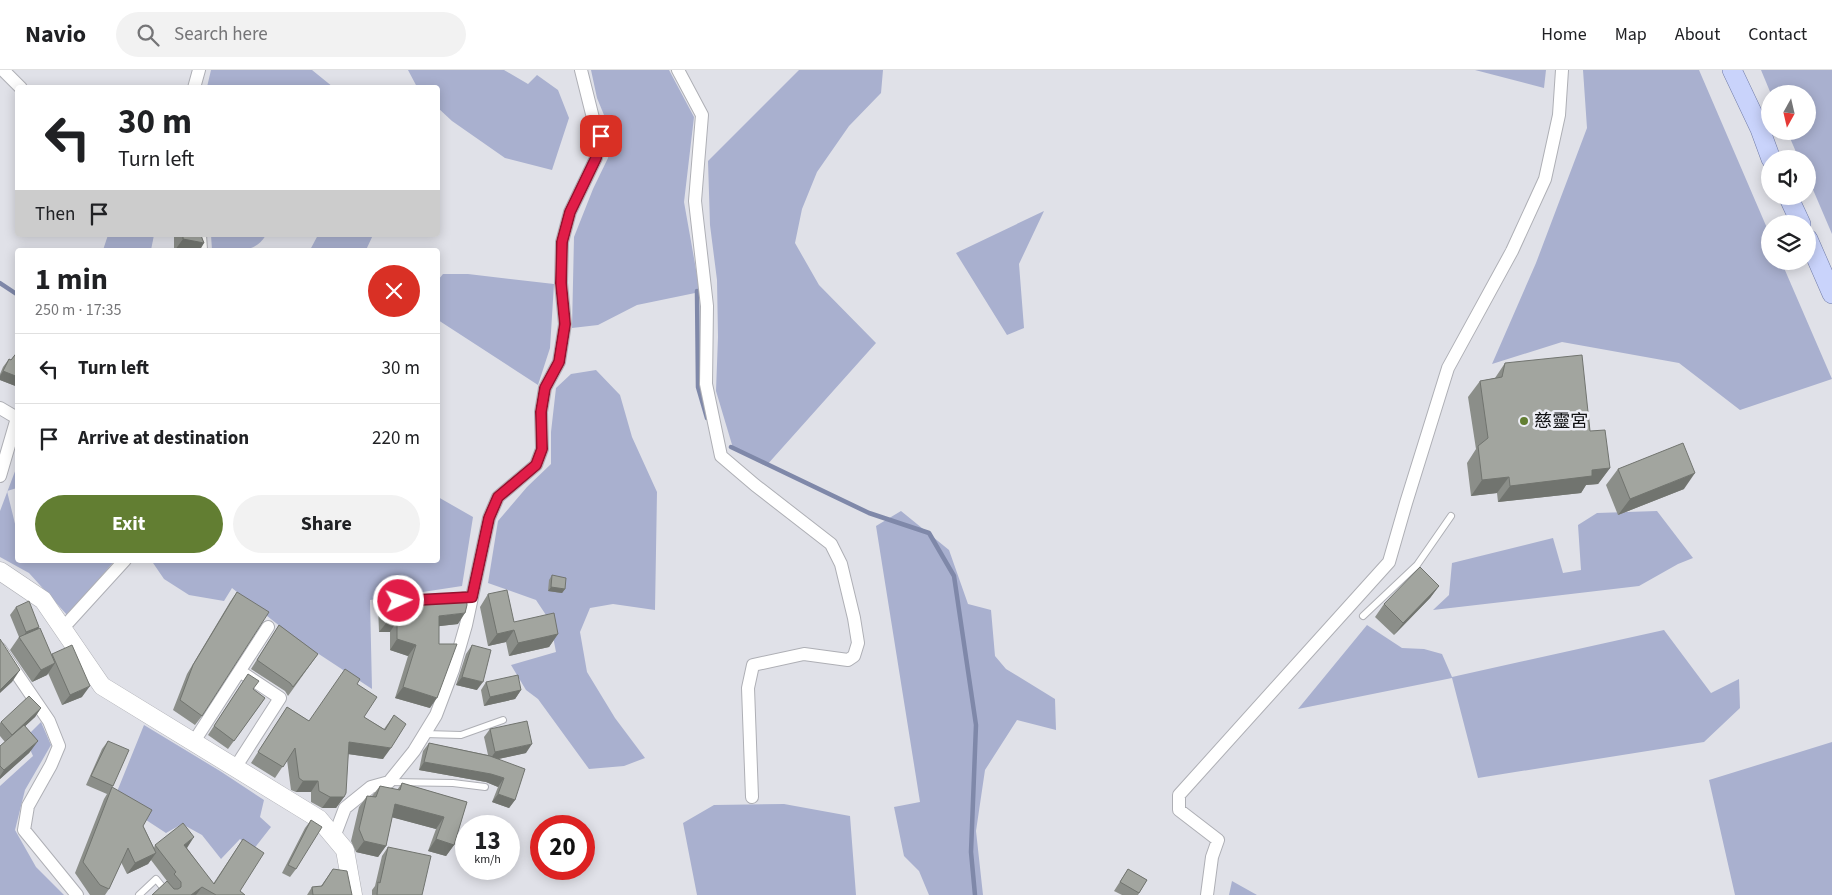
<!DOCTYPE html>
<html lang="en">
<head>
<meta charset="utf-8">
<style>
	:root { --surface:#fff; --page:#f2f2f2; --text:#202124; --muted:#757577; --line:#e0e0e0; --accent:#627e32 }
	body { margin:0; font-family:"Source Sans 3","Noto Sans TC",sans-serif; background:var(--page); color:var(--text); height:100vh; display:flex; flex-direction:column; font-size:19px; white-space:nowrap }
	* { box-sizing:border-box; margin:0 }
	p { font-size:16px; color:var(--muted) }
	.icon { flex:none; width:28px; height:28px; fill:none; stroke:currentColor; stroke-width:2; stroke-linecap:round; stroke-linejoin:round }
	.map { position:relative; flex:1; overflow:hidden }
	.side { position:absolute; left:15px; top:178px; width:425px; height:315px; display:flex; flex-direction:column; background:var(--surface); border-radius:5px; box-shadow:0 2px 12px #0003 }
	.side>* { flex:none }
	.guide { position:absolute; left:15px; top:15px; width:425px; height:152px; border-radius:5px; box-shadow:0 2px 12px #0003; background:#fff; color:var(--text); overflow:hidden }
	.needle { width:32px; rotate:188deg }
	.tools { position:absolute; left:1761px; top:15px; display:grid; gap:10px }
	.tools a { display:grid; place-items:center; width:55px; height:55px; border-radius:50%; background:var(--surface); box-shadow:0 2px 12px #0003; font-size:25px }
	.speed { position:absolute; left:455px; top:745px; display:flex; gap:10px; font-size:25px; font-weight:700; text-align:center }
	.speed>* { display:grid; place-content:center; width:65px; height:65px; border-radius:50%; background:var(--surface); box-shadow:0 2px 12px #0003; line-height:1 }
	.speed small { font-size:12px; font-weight:400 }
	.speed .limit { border:8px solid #d22; background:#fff; color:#111 }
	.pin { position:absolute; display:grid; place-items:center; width:42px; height:42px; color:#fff; margin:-21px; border-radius:10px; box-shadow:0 2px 8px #0006 }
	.me { position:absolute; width:55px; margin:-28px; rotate:87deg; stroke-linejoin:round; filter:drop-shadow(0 0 4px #0008) }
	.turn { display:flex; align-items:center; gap:18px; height:105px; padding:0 20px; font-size:22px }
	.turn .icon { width:65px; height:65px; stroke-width:2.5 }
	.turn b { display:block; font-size:35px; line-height:42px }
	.then { display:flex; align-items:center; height:48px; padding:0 20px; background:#0003; gap:10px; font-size:19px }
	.round { display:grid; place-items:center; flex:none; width:52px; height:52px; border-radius:26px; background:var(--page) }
	.head { display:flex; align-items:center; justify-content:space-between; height:85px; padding:0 20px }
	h1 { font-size:30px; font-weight:700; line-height:38px }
	.primary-button { display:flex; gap:10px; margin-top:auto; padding:10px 20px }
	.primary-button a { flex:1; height:58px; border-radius:30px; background:var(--accent); color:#fff; font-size:20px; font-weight:700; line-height:58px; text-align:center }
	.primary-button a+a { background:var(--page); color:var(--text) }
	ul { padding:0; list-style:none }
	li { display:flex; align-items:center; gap:15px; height:70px; padding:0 20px; border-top:1px solid var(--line) }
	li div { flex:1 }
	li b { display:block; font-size:19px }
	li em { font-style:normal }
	header { display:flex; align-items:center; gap:30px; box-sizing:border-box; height:70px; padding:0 25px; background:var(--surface); border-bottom:1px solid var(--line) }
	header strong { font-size:24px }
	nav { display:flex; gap:28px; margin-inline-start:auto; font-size:18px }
	.search { width:350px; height:45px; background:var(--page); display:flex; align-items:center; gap:12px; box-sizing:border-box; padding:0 18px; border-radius:28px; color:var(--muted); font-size:19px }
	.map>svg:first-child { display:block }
	.green { fill:#a9b0cf }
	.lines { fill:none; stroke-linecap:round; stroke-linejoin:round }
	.stream { stroke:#7f88a9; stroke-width:4.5 }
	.lane-casing { stroke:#aeafb5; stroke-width:8 }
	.street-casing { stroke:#aeafb5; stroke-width:14 }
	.secondary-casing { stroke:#aeafb5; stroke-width:19 }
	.primary-casing { stroke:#707ba7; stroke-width:20 }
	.lane { stroke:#fff; stroke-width:6 }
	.street { stroke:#fff; stroke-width:12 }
	.secondary { stroke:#fff; stroke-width:18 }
	.primary { stroke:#c9d3fb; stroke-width:19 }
	.wall { fill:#8b8e89 }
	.shaded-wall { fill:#71746f }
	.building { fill:#a2a59f; stroke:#71746f }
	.route-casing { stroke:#92132f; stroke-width:12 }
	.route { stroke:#e11d48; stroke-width:9 }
	.poi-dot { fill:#627e32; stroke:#edeef5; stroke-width:2 }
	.labels { text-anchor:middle; stroke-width:5; stroke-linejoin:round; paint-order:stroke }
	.poi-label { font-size:18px; fill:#0e0f11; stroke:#edeef5; text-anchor:start }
</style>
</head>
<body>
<header>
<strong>Navio</strong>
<div class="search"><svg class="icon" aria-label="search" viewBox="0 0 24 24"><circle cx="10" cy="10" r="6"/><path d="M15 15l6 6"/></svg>Search here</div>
<nav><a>Home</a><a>Map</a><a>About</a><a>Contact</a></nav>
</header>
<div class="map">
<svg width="1832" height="825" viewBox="0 0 1832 825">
	<rect width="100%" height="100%" fill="#e0e1e8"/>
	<path class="green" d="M211,0H312L333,17H207Z
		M408,0H504L528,14L537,5L558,20L569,48L552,100L505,88L452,51L438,38V18L417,17Z
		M591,0H669L694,47L684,132L700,222L637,235L598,255L572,258L574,167L593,119L608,88L611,62L597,28Z
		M799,0H883L881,23L849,56L817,102L802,139L795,173L819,215L876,273L766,396L733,378L716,321L718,267L717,210L710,155L708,91Z
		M1475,0H1546L1544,18Z
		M1583,0H1699L1770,165V191H1781L1832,309L1740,340L1679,293L1562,272L1492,294L1536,193L1587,58Z
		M1761,0H1832V164L1808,108V89H1799L1787,61H1808V24H1771Z
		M1044,141L1019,194L1024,258L1007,265L956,183Z
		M108,165H154L151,180H103Z
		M211,165H266C253,186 233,180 212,180Z
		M318,165H373L366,180H310Z
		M443,204H468L554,214L550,278L538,315L438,250V210Z
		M596,300L620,325L632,367L657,422L655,540L613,534L590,538L580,562L587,602L615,648L645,688L624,696L589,699L538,629L526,620L511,595L556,582L550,551L536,530L488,513L498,451L527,417L551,394V362L556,318L571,304Z
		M17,396V418L7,421L17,462L18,490H115L68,546L29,503L0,487V441Z
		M438,427L473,447L462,516L370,530L372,619L296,569L232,518L224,531L189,525L164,509L151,490H438Z
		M901,441L949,480L968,534L991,540L995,586L1006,599L1055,629L1056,660L1017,650L985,700L976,761L983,825H929L919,801L904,786L894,737L920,732L876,456Z
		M1657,441L1693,488L1678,494L1639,516L1433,540L1449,525L1452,493L1553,468L1563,503L1581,500L1578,455L1597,443Z
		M1367,555L1402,578L1424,579L1442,584L1452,607L1664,560L1711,623L1739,609L1740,638L1704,672L1478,708L1452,608L1298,639Z
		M41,652L51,675L25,720L15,760L36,797L64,825H0V716L33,686L25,668Z
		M144,655L220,701L264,730L260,747L271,757L253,780L240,769L221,789L202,765L182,754L166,763L114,729Z
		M1832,672V825H1735L1709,710Z
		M784,734L850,746L856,825H697L683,753L714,735Z
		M1232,811L1257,825H1229Z"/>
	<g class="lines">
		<path class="stream" d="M0,213L18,225
			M697,221L698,317L707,348
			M731,377L869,443L929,463L954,506L976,655L971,782L975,825"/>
		<defs>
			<path id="lane" d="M400,537L399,531L416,530
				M1363,546L1417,495L1451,446
				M425,664L461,665L503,650
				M389,712L453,713L485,717
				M139,825L156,809L169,825"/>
			<path id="street" d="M3,0L21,18
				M678,0L702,45L695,131L707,236L706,314L721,386L755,415L831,474L841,494L854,548L858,573L854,586L848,590L804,584L753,595L748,618L752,727
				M194,18L199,0
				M200,165L201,180
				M0,338L17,348L0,406
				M63,558L125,490
				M0,579L49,651L59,676L51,695L28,736L24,760L77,825
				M193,673L268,557
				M235,698L280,628L244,604
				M334,767L345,738L371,717L389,712L414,681L436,645L453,600L466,555L489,448L498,427L536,395L542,379L541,342L545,318L559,292L565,254L561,213L562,172L570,142L596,88L601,66L593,48L581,0
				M1207,825L1212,787L1218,770L1179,740V725L1389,492L1406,433L1448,298L1512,181L1545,109L1559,45L1562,0"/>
			<path id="secondary" d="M0,501L43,530L102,616L319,749L345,780L353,825"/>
			<path id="primary" d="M1732,0L1760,59L1771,89
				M1788,126L1801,154
				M1808,169L1832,224"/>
		</defs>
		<use href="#lane" class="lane-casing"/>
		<use href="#street" class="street-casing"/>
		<use href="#secondary" class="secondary-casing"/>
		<use href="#primary" class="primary-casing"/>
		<use href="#lane" class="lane"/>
		<use href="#street" class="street"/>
		<use href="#secondary" class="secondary"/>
		<use href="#primary" class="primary"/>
	</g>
	<path class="wall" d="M174,165H201L200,180H174Z
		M18,281V317L0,310V304L3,297L9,289L11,290Z
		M1505,293L1590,361L1610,398L1598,414L1586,415L1581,423L1498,432L1497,423L1471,426L1467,393L1476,379L1468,327L1480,311L1495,308Z
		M1618,399L1684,419L1618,445L1606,415Z
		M18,425V440L15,429Z
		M552,505L565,519L562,523L548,521L549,510Z
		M1439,516L1430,528L1394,565L1375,547L1384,534Z
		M237,522L202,646L195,655L173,640L187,604L230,532Z
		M386,524L405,549V538L412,527L458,554L439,556L430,638L395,628L408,586L390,580V562H379L378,535Z
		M488,524L514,552L558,564L549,577L509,586L506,572L488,576L480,537Z
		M16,537L39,557L38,559L52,585L82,627L62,635L48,603L47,605L32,612L10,580L19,567L10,545Z
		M279,555L318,584L288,626L285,621L251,599Z
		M472,575L477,620L456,615L466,584Z
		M248,604L253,619L265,628L228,679L208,665Z
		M486,612L521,620L515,629L484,636L481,620Z
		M357,614L364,647L384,659L394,645L383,689L348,684L344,727L336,738H322L311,732V722H296L291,720L287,690L275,708L251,693L287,637L309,651Z
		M41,638L35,647L25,656L38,671L29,683L0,709V676L5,672L0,666V653L1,652Z
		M490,659L526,683L498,689L515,730L509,738L492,732L498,717L486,712L419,700L423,681L429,673L488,685L484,667Z
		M108,671L113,716L112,718L143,756L154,778L155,775L187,778L213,814L243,769L240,821L245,825H152L167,811L151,790L148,794L127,804L121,792L109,819L105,825H90L75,803L104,729L107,724L86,715L102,679Z
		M402,713L467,732L454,775L446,786L428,781L436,759L392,747L386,776L378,787L356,782L351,771L359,737L367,726H372L380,716L397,720Z
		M311,750L296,799L290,807L282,803L305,758Z
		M388,777L422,825H372V820L375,816L382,786Z
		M333,799L352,825H307L312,817L321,816Z
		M1128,799L1147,810L1138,825H1122L1114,821Z"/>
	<path class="shaded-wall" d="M183,169L204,173L200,180H175Z
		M3,301L18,307V317L0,310V306Z
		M1610,398L1598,414L1586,415L1581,423L1498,432L1510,416L1592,400Z
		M1695,403L1684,419L1618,445L1630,429Z
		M1509,407L1497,423L1471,426L1482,410Z
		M1439,516L1430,528L1394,565L1403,553Z
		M551,517L565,519L562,523L548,521Z
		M465,543L458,554L432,557L439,546Z
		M397,551L390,562H379L387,552Z
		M39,557L33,566L20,571L26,562Z
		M514,560L506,572L488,576L497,564Z
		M558,564L549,577L509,586L518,573Z
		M397,569L416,575L408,586L390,580Z
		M55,593L47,605L32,612L41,600Z
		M20,600L12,612L0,623V620Z
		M462,607L483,612L477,620L456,615Z
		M90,616L82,627L62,635L70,625Z
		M403,617L437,628L430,638L395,628Z
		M521,620L515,629L484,636L490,627Z
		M41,638L35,647L7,673L12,665Z
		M38,671L29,683L0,709V706L4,700Z
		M349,672L391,678L383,689L341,683Z
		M532,674L526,683L489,691L495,682Z
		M424,692L491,704L504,708L498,717L486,712L419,700Z
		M303,711H318L311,722H296Z
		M498,724L515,730L509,738L492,732Z
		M330,727H344L336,738H322Z
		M395,734L444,747L436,759L387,746Z
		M194,767L187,778L177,786L184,775Z
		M436,769L454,775L446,786L428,781Z
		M364,771L386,776L378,787L356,782Z
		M156,783L148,794L127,804L135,793Z
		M202,817L196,825H191Z"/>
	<path class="building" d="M183,165H201L202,168L204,173L183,169Z
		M18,281V307L3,301L9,289L11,290Z
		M1582,285L1590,361L1605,360L1610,398L1592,400V406L1510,416L1509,407L1482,410L1478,376L1488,368L1480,311L1502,307L1505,293Z
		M1683,373L1695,403L1630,429L1618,399Z
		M1420,497L1439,516L1403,553L1384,534Z
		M552,505L566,508L565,519L551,517Z
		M507,520L514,552L554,543L558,564L518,573L514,560L497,564L488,524Z
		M237,522L269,542L202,646L180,630L193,595Z
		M466,522L467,535L465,543L439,546V574H457L437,628L403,617L416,575L397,569V551L387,552L386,524H401L404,547L408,551L412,550L413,546L412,527Z
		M29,531L39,557L26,562L16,537Z
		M279,555L318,584L293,617L290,613L257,590Z
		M40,558L55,593L41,600L19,567Z
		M0,569L20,600L0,620Z
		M72,575L90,616L70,625L52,584Z
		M472,575L491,580L483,612L462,607Z
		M345,599L360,609L357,614L377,627L364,647L385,660L394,645L406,654L391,678L349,672L346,723L344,727H330L319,721L318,711H303L299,708L295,678L283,697L258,682L287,637L309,651Z
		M248,604L259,611L253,619L265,628L234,671L214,656Z
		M518,605L521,620L490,627L486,612Z
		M29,626L41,638L12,665L1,652Z
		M527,651L532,674L495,682L490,659Z
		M24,655L38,671L4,700L0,696V676Z
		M108,671L129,680L113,716L91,706Z
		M429,673L490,686L525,699L515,730L498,724L504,708L491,704L424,692Z
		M402,713L467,732L454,775L436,769L444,747L395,734L386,776L364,771L359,759L367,726L376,727L380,716L400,720Z
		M112,717L152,740L143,756L156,783L135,793L128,778L109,819L100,815L83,792Z
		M311,750L322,757L296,799L288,795Z
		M183,753L194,767L184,775L214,814L243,769L264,783L240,821L245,825H216L202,817L191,825H152L167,811L174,819H178L181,817V812L174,804L176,802L155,775Z
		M388,777L431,786L422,825H377L378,812L380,813Z
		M333,799L347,801L352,825H313L312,817L322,816Z
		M1128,799L1147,810L1139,823L1120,812Z"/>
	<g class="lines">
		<defs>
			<path id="route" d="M399,531L472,527L489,448L498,427L536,395L542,379L541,342L545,318L559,292L565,254L561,213L562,172L570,142L596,88L601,66"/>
		</defs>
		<use href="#route" class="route-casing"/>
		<use href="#route" class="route"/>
	</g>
	<circle class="poi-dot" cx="1524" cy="351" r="5"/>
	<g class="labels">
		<g class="poi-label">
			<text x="1534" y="357">慈靈宮</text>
		</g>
	</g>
</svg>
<div class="tools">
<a><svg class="needle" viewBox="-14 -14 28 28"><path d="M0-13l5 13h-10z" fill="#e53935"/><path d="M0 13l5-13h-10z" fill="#757577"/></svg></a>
<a><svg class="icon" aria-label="sound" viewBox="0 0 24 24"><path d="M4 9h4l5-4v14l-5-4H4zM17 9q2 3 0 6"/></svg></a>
<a><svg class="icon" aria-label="layers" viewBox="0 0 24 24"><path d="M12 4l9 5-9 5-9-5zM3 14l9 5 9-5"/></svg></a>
</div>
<div class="speed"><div>13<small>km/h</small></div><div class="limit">20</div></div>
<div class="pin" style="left:601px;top:66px;background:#d93025"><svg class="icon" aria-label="arrive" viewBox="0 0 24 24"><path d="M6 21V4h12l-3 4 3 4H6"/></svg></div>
<svg class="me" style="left:399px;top:531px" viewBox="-20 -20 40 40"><circle r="17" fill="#e11d48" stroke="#fff" stroke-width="3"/><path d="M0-11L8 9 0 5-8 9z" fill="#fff"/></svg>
<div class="guide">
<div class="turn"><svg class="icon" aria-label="left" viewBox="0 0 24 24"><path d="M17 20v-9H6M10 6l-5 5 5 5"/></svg><div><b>30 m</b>Turn left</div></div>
<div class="then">Then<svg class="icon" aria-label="arrive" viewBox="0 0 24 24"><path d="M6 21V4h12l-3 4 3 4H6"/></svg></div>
</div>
<section class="side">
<div class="head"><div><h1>1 min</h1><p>250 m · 17:35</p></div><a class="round" style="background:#d93025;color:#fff"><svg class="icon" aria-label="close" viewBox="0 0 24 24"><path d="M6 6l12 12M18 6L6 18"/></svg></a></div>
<ul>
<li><svg class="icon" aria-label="left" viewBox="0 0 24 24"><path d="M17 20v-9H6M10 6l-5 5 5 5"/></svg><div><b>Turn left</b></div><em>30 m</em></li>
<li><svg class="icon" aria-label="arrive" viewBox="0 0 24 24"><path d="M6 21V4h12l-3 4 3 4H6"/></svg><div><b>Arrive at destination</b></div><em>220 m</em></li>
</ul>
<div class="primary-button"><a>Exit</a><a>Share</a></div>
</section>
</div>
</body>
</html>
